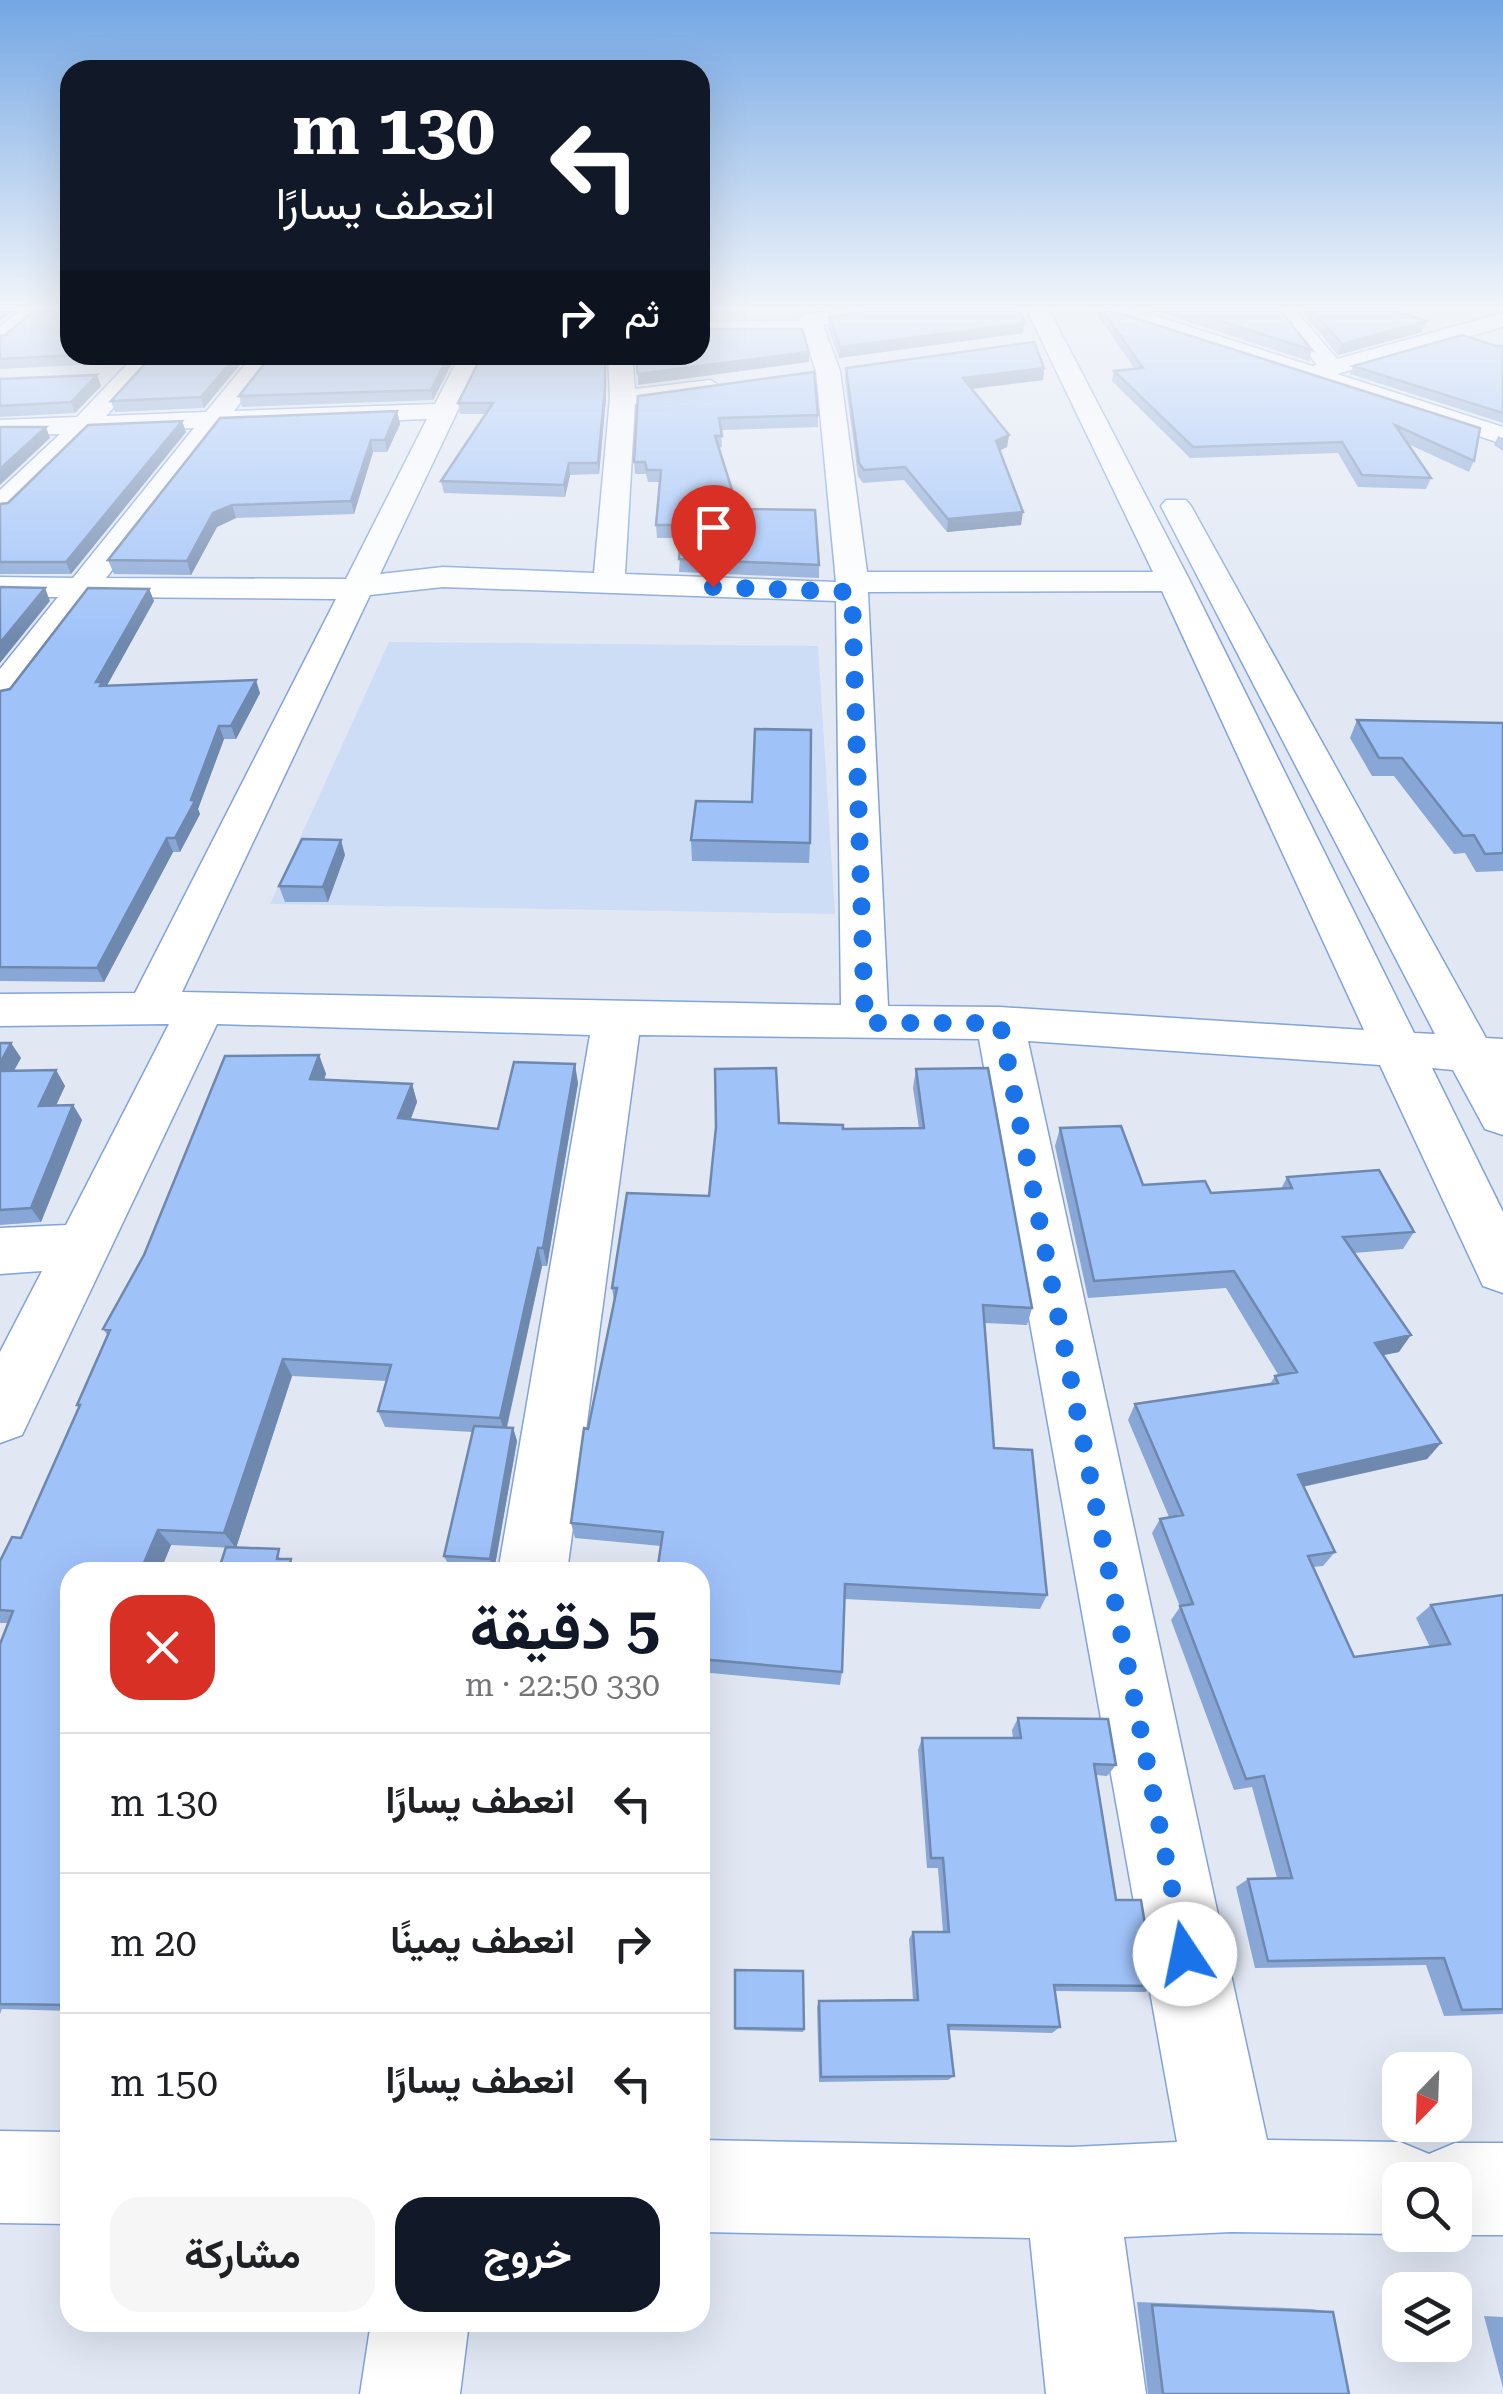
<!DOCTYPE html>
<html lang="ar">
<head>
<meta charset="utf-8">
<style>
	:root { --surface:#fff; --page:#f6f6f6; --text:#202124; --muted:#757577; --line:#e0e0e0; --accent:#111827 }
	body { margin:0; font-family:"Roboto Serif",Vazirmatn,serif; background:var(--page); color:var(--text); direction:rtl; height:100vh; display:flex; flex-direction:column; font-size:38px; white-space:nowrap }
	* { box-sizing:border-box; margin:0 }
	p { font-size:32px; color:var(--muted) }
	.icon { flex:none; width:55px; height:55px; fill:none; stroke:currentColor; stroke-width:2; stroke-linecap:round; stroke-linejoin:round }
	.map { position:relative; flex:1; overflow:hidden; direction:ltr }
	.sheet { position:absolute; left:60px; top:1562px; width:650px; height:770px; display:flex; flex-direction:column; background:var(--surface); border-radius:30px; box-shadow:0 10px 40px #0002; direction:rtl }
	.sheet>* { flex:none }
	.guide { position:absolute; left:60px; top:60px; width:650px; height:305px; border-radius:30px; box-shadow:0 10px 40px #0002; direction:rtl; background:#111827; color:#fff; overflow:hidden }
	.needle { width:65px; rotate:203deg }
	.fabs { position:absolute; left:1382px; top:2052px; display:grid; gap:20px }
	.fabs a { display:grid; place-items:center; width:90px; height:90px; border-radius:20px; background:var(--surface); box-shadow:0 10px 40px #0002; font-size:50px }
	.pin { position:absolute; display:grid; place-items:center; width:85px; height:85px; color:#fff; margin:-102px -42px; border-radius:50% 50% 50% 0; rotate:-45deg; box-shadow:0 0 10px #0007 }
	.pin .icon { rotate:45deg }
	.me { position:absolute; width:110px; margin:-55px; rotate:349deg; stroke-linejoin:round; filter:drop-shadow(0 0 8px #0008) }
	.turn { display:flex; align-items:center; gap:35px; height:210px; padding:0 50px; font-size:45px }
	.turn .icon { width:130px; height:130px; stroke-width:2.5 }
	.turn b { display:block; font-size:70px; line-height:85px }
	.then { display:flex; align-items:center; height:95px; padding:0 50px; background:#0003; gap:20px; font-size:38px }
	.round { display:grid; place-items:center; flex:none; width:105px; height:105px; border-radius:30px; background:var(--page) }
	.head { display:flex; align-items:center; justify-content:space-between; height:170px; padding:0 50px }
	h1 { font-size:60px; font-weight:700; line-height:75px; color:var(--accent) }
	.button { display:flex; gap:20px; margin-top:auto; padding:20px 50px }
	.button a { flex:1; height:115px; border-radius:30px; background:var(--accent); color:#fff; font-size:40px; font-weight:700; line-height:115px; text-align:center }
	.button a+a { background:var(--page); color:var(--text) }
	ul { padding:0; list-style:none }
	li { display:flex; align-items:center; gap:30px; height:140px; padding:0 50px; border-top:2px solid var(--line) }
	li div { flex:1 }
	li b { display:block; font-size:38px }
	li em { font-style:normal }
	.map>svg:first-child { display:block }
	.built { fill:#cdddf6 }
	.lines { fill:none; stroke-linecap:round; stroke-linejoin:round }
	.minor-casing { stroke:#81a3d9; stroke-width:3 }
	.minor { fill:#fff; fill-rule:evenodd }
	.wall { fill:#89a7d6 }
	.shaded-wall { fill:#6f88ae }
	.building { fill:#9fc2f9; stroke:#6f88ae; stroke-width:2.5 }
	.route { stroke:#1a73e8; stroke-width:18; stroke-dasharray:0 32.4 }
</style>
</head>
<body>
<div class="map">
<svg width="1503" height="2394" viewBox="0 0 1503 2394">
	<rect width="100%" height="100%" fill="#e1e8f4"/>
	<path class="built" d="M700,306H801L803,323H700Z
		M389,642L818,646L835,914L270,904Z"/>
	<g class="lines">
		<defs>
			<path id="minor" d="M26,306H50L8,342L0,344V326Z
				M858,306H916L906,312L823,325L840,371L867,572H1153L1025,306H1047L1190,581L1414,1033L1435,1034L1161,506L1166,500H1186L1191,506L1486,1038L1503,1039V1135L1485,1129L1453,1070L1432,1068L1503,1212V1293L1483,1286L1380,1065L1028,1041L1267,2140L1400,2142L1429,2154L1455,2143H1503V2235H1455V2180H1400V2234L1231,2232L1124,2237L1146,2394H1046L1030,2238L700,2232V2140L1072,2147L1177,2142L979,1039L639,1035L567,1572H498L590,1035L217,1024L22,1435L0,1443V1352L42,1271L0,1274V1228L66,1225L169,1024L0,1026V994L135,993L336,599L91,597L13,700L0,703V669L58,597H0V577L73,578L194,428L91,432L10,512L0,515V490L60,434L0,436V420L77,417L136,355H161L106,416L206,412L253,355H277L234,411L435,404L460,355H484L380,574L443,567L594,573L610,398L608,355H632L635,389L710,380L722,387L710,394L635,404L625,574L836,582L816,371L804,335L700,336V322L799,321L802,315ZM427,419L346,579L106,578L222,427ZM443,587L836,601L841,1005L182,992L370,595ZM1162,591L1364,1030L1000,1007L888,1006L868,592Z
				M1092,306H1125L1312,366L1317,365L1270,306H1292L1337,359L1503,313V327L1337,374L1503,427V444L1094,311Z
				M0,2131L70,2132V2224L0,2223Z
				M371,2322H469L460,2394H360Z"/>
		</defs>
		<use href="#minor" class="minor-casing"/>
		<use href="#minor" class="minor"/>
	</g>
	<path class="wall" d="M1139,306H1277L1312,350L1309,361Z
		M1297,306H1379L1422,332L1338,355Z
		M1100,307L1480,428L1474,461L1469,472L1408,444L1431,478L1426,489L1358,487L1338,453L1190,458L1112,381L1114,371L1135,369L1098,316Z
		M829,317L1023,333L839,358L828,328Z
		M0,336L70,355H132L123,363L0,369Z
		M1496,346H1503V423L1350,374L1353,366Z
		M153,355H248L204,408L115,412L111,401Z
		M456,355L433,400L242,407L239,396Z
		M846,368H1044L1043,380L972,389L1009,435L1007,447L999,451L1021,525L947,532L904,480L863,483L858,476L845,379Z
		M97,375L101,386L75,413L0,417V379Z
		M638,396L818,415V427L721,430L722,447L719,448L738,509L819,565V578L679,572L681,538H657L656,525L660,482H648L646,474H635L634,462Z
		M606,398L599,474L570,475L565,497L444,493L441,481L486,414H460L458,403Z
		M397,411L400,424L387,452H373L354,514L236,518L217,527L191,575L114,574L108,560Z
		M182,421L186,432L71,574H0V504L8,503Z
		M1498,436L1503,438V451L1494,445Z
		M149,589L154,601L107,685L260,693L236,739H224L198,809L200,814L180,852H173L104,982L0,981V691L10,689Z
		M1357,720L1503,723V871L1476,872L1465,853L1454,854L1394,776H1372L1350,738Z
		M691,840L810,843L809,863L692,861Z
		M345,855L328,902H285L279,886Z
		M0,1043H11L21,1058L14,1071L56,1070L65,1086L56,1105H73L82,1120L41,1222L0,1225Z
		M319,1055L326,1074L324,1080L412,1084L417,1102L411,1119L498,1129L578,1083L547,1266H542L507,1428H513L517,1441L494,1571L450,1568L444,1556L472,1432L385,1427L378,1411L386,1381L292,1376L236,1548L286,1559L295,1564L438,1568L440,1572H218L234,1548L171,1545L160,1572H70V2011L2,2009L0,2014V1644L8,1623H0V1561L21,1538L79,1408L77,1405L108,1336L103,1329Z
		M916,1069L1032,1308L1027,1325L984,1323L994,1448L1047,1595L1040,1609L845,1599L842,1672L840,1685L700,1672V1572L661,1546L575,1538L571,1523L588,1429L614,1301L612,1288L709,1196L716,1127L779,1123L843,1129L919,1128L913,1088Z
		M1060,1128L1143,1185L1211,1193L1281,1189L1287,1177L1414,1232L1403,1249L1354,1253L1399,1352L1383,1355L1441,1443L1427,1459L1303,1487L1335,1552L1323,1566L1313,1567L1354,1657L1430,1647L1416,1618L1431,1605L1503,1595V2014L1444,2016L1426,1965L1255,1968L1236,1887L1248,1879L1277,1878L1252,1787L1234,1790L1171,1620L1180,1607L1152,1533L1160,1519L1169,1517L1128,1420L1135,1404L1270,1384L1275,1376H1279L1226,1288L1088,1298L1055,1146Z
		M1018,1718L1116,1765L1107,1776L1096,1775L1116,1900L1155,1986L1145,1992L1055,1991L1060,2027L1052,2033L949,2030L954,2076L948,2080L819,2082L817,2007L819,2001L913,2000L909,1939L913,1932H943L938,1868H927L918,1750L922,1738H1013L1012,1730Z
		M735,1970L804,2029L803,2032L735,2030Z
		M1137,2302L1311,2309L1333,2312L1349,2394H1148Z
		M1484,2316L1503,2317V2388Z"/>
	<path class="shaded-wall" d="M3,306H19L0,321V308Z
		M708,306L707,318L700,319V309Z
		M1426,321L1422,332L1338,355L1342,344Z
		M1025,323L1023,333L839,358L840,347Z
		M809,352V362L638,385V374Z
		M120,355H132L123,363Z
		M237,355H248L204,408L201,397Z
		M449,355H456L433,400L431,390Z
		M605,355L606,398L599,474L598,463Z
		M1044,368L1043,380L962,390L963,378Z
		M97,375L101,386L75,413L71,402Z
		M397,411L400,424L387,452L385,440Z
		M182,421L186,432L71,574L66,562Z
		M46,427L50,438L0,485V469Z
		M1009,435L1007,447L994,453L996,441Z
		M371,440L373,452L354,514L351,501Z
		M569,463L570,475L565,497L564,485Z
		M232,505L236,518L217,527L191,575L187,561L213,513Z
		M1023,512L1021,525L947,532L948,519Z
		M45,588L50,601L0,663V643Z
		M149,589L154,601L105,689L96,682Z
		M256,680L260,693L236,739L231,726Z
		M219,726L224,739L198,809L200,814L180,852L175,838Z
		M167,838L173,852L104,982L97,968Z
		M341,840L345,855L328,902L323,887Z
		M11,1043L21,1058L5,1086L0,1078V1063Z
		M319,1055L326,1074L317,1098L310,1079Z
		M575,1064L578,1083L547,1266L543,1248Z
		M56,1070L65,1086L49,1121L39,1106Z
		M412,1084L417,1102L404,1136L398,1118Z
		M73,1105L82,1120L41,1222L31,1208Z
		M538,1248L542,1266L505,1434L500,1418Z
		M1411,1335L1399,1352L1364,1359L1375,1343Z
		M283,1359L292,1376L236,1548L224,1533Z
		M513,1428L517,1441L494,1571L490,1559Z
		M1441,1443L1427,1459L1286,1490L1298,1475Z
		M158,1530L171,1545L160,1572H140Z"/>
	<path class="building" d="M40,306H70V355H76L0,359V336L5,335Z
		M900,306H1018L1025,323L840,347L829,317Z
		M1173,306H1277L1312,350Z
		M1309,306H1379L1426,321L1342,344Z
		M1100,307L1480,428L1474,461L1395,425L1431,478L1362,475L1342,442L1193,447L1114,371L1143,368Z
		M700,329H802L809,352L638,374L635,355H700Z
		M1462,335L1496,346H1503V413L1353,366Z
		M1034,342L1044,368L963,378L1009,435L996,441L1023,512L948,519L905,467L864,470L859,463L846,368Z
		M153,355H237L201,397L111,401Z
		M271,355H449L431,390L239,396Z
		M482,355H605V387L598,463H569L564,485L441,481L493,403H458Z
		M814,372L818,415L719,418L722,436H715L738,509L815,510L819,565L679,559L682,525H656L661,470H647L645,462H634L638,396Z
		M97,375L71,402L0,406V379Z
		M397,411L385,440H371L351,501L232,505L213,513L187,561L108,560L220,418Z
		M182,421L66,562H0V504L8,503L88,425Z
		M0,427H46L0,469Z
		M0,587L45,588L0,643Z
		M88,588L149,589L96,682H102L100,686L256,680L231,726H219L191,800L195,801L175,838H167L97,968L0,967V691L10,689Z
		M1357,720L1503,723V853L1485,854L1474,835L1463,836L1402,758H1379Z
		M755,729L811,730L810,843L691,840L696,801L752,802Z
		M302,839L341,840L323,887L279,886Z
		M0,1043H11L0,1063Z
		M319,1055L310,1079L412,1084L398,1118L498,1129L514,1062L575,1064L543,1248H538L500,1418L378,1411L391,1365L283,1359L224,1533L158,1530L140,1572H70V2005L0,2004V1644L13,1611L0,1610V1561L12,1537L21,1538L80,1405H77L110,1330L103,1329L144,1255L225,1056Z
		M776,1068L779,1123L843,1125V1129L924,1128L916,1069L988,1068L1032,1308L983,1305L994,1448L1032,1450L1047,1595L845,1584L842,1672L700,1659V1572H657L663,1532L571,1523L584,1428L588,1429L617,1288H612L627,1193L709,1196L716,1127L715,1069Z
		M56,1070L39,1106L73,1105L31,1208L0,1210V1071Z
		M1121,1126L1143,1185L1205,1181L1211,1193L1292,1188L1287,1177L1379,1170L1414,1232L1343,1237L1411,1335L1375,1343L1441,1443L1298,1475L1335,1552L1308,1556L1354,1657L1450,1644L1431,1605L1503,1595V2009L1462,2010L1444,1958L1268,1961L1248,1879L1292,1878L1264,1776L1246,1779L1180,1606L1193,1604L1160,1519L1183,1515L1135,1404L1278,1383L1275,1376L1297,1372L1234,1271L1094,1281L1060,1128Z
		M474,1426L513,1428L490,1559L444,1556Z
		M226,1547L279,1549L277,1559H291L290,1564L438,1568L437,1572H218Z
		M1018,1718L1108,1719L1116,1765L1094,1764L1116,1900H1141L1155,1986L1054,1985L1060,2027L948,2025L954,2076L821,2077L819,2001L918,2000L913,1932H949L943,1858H931L922,1738H1021Z
		M735,1970L803,1971L804,2029L735,2028Z
		M1152,2305L1333,2312L1349,2394H1163Z"/>
	<linearGradient id="sky" x2="0" y2="1"><stop stop-color="#74a7e4"/><stop offset="0.48" stop-color="#f2f5fa"/><stop offset="1" stop-color="#f2f5fa" stop-opacity="0"/></linearGradient>
	<rect width="1503" height="642" fill="url(#sky)"/>
	<g class="lines">
		<path class="route" d="M713,587L852,592L865,1023H1000L1185,1954"/>
	</g>
</svg>
<div class="fabs">
<a><svg class="needle" viewBox="-14 -14 28 28"><path d="M0-13l5 13h-10z" fill="#e53935"/><path d="M0 13l5-13h-10z" fill="#757577"/></svg></a>
<a><svg class="icon" aria-label="search" viewBox="0 0 24 24"><circle cx="10" cy="10" r="6"/><path d="M15 15l6 6"/></svg></a>
<a><svg class="icon" aria-label="layers" viewBox="0 0 24 24"><path d="M12 4l9 5-9 5-9-5zM3 14l9 5 9-5"/></svg></a>
</div>
<div class="pin" style="left:713px;top:587px;background:#d93025"><svg class="icon" aria-label="arrive" viewBox="0 0 24 24"><path d="M6 21V4h12l-3 4 3 4H6"/></svg></div>
<svg class="me" style="left:1185px;top:1954px" viewBox="-20 -20 40 40"><circle r="19" fill="#fff"/><path d="M0-13L10 11 0 6-10 11z" fill="#1a73e8"/></svg>
<div class="guide">
<div class="turn"><svg class="icon" aria-label="left" viewBox="0 0 24 24"><path d="M17 20v-9H6M10 6l-5 5 5 5"/></svg><div><b>130 m</b>انعطف يسارًا</div></div>
<div class="then">ثم<svg class="icon" aria-label="right" viewBox="0 0 24 24"><path d="M7 20v-9h11M14 6l5 5-5 5"/></svg></div>
</div>
<section class="sheet">
<div class="head"><div><h1>5 دقيقة</h1><p>330 m · 22:50</p></div><a class="round" style="background:#d93025;color:#fff"><svg class="icon" aria-label="close" viewBox="0 0 24 24"><path d="M6 6l12 12M18 6L6 18"/></svg></a></div>
<ul>
<li><svg class="icon" aria-label="left" viewBox="0 0 24 24"><path d="M17 20v-9H6M10 6l-5 5 5 5"/></svg><div><b>انعطف يسارًا</b></div><em>130 m</em></li>
<li><svg class="icon" aria-label="right" viewBox="0 0 24 24"><path d="M7 20v-9h11M14 6l5 5-5 5"/></svg><div><b>انعطف يمينًا</b></div><em>20 m</em></li>
<li><svg class="icon" aria-label="left" viewBox="0 0 24 24"><path d="M17 20v-9H6M10 6l-5 5 5 5"/></svg><div><b>انعطف يسارًا</b></div><em>150 m</em></li>
</ul>
<div class="button"><a>خروج</a><a>مشاركة</a></div>
</section>
</div>
</body>
</html>
